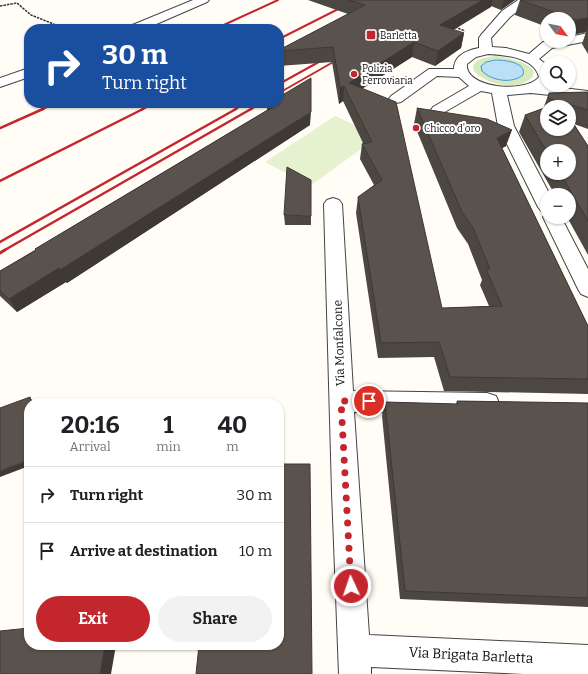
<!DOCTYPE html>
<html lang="en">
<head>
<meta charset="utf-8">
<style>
	:root { --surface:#fff; --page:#f2f2f2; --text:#202124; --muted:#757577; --line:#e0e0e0; --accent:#c4262e }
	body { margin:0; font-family:Bitter,serif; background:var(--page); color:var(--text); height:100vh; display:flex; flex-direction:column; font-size:15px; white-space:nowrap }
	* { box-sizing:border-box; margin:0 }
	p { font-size:13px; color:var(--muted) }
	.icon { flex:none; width:22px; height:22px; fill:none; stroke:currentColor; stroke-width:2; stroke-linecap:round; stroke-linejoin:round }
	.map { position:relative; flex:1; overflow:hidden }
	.details { position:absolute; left:24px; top:398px; width:260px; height:252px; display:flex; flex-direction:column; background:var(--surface); border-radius:16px; box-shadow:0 1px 3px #0004 }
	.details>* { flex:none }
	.hud { position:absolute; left:24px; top:24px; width:260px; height:84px; border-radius:16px; box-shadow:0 1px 3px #0004; background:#1a4fa0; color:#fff; overflow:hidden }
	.needle { width:26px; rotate:122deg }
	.tools { position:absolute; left:540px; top:12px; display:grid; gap:8px }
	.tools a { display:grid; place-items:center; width:36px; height:36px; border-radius:50%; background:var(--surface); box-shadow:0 1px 3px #0004; font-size:20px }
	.pin { position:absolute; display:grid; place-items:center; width:34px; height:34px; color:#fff; margin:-17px; border:2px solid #fff; border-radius:50%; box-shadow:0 1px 4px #0007 }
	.me { position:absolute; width:44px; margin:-22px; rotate:357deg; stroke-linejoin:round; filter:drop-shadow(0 0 3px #0008) }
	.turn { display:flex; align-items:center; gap:14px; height:84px; padding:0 12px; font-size:18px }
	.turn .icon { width:52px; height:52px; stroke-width:2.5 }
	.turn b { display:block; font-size:28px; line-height:34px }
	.eta { display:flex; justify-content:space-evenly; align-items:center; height:68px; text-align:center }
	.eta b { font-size:24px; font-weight:700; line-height:28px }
	.button { display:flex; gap:8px; margin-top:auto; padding:8px 12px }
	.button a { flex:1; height:46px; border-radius:24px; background:var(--accent); color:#fff; font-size:16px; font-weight:700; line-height:46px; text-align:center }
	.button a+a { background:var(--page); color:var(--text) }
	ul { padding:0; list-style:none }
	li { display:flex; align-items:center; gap:12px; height:56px; padding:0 12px; border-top:1px solid var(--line) }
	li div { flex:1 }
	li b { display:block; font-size:15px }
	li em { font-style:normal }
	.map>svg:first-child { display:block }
	.green { fill:#d5ebbd; fill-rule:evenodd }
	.pitch { fill:#e6f2cf }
	.water { fill:#b9e0f7; stroke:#3f96cf }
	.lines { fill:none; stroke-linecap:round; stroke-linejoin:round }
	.minor-casing { stroke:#444; stroke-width:2 }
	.path { stroke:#333; stroke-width:1.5; stroke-dasharray:2.5 1; stroke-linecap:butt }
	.minor { fill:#fff; fill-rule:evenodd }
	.rail-far2 { stroke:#c4262e; stroke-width:2 }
	.rail-far1 { stroke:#c4262e; stroke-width:2.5 }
	.rail { stroke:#c4262e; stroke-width:3 }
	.wall { fill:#4d4742; fill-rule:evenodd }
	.shaded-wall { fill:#3f3936 }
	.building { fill:#5a524d; stroke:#3f3936 }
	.route { stroke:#c4262e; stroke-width:7; stroke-dasharray:0 12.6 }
	.poi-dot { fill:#c4262e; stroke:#fff; stroke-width:1.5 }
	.labels { text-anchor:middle; stroke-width:4; stroke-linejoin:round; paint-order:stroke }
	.far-poi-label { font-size:10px; fill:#111; stroke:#fff; text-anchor:start }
	.street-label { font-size:12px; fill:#111; stroke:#fff }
	.near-street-label { font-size:14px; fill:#111; stroke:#fff }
</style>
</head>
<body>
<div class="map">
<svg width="588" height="674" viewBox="0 0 588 674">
	<rect width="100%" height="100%" fill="#fffdf5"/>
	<path class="green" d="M497,56C505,57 548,66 529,80C514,91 485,84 474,71L473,66C478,57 488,57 497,56ZM492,60C503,59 514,61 523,68L524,74C514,85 492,81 482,71V64Z"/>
	<path class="pitch" d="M335,116L379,136L310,186L265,162Z"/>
	<path class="water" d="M495,60C504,60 527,62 523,75C512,84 492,81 482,71L481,66L486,62Z"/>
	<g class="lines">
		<defs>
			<path id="minor" d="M193,0H209L207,2L145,29H128L130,26Z
				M518,0H532L510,17L491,38L492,47L506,48L529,54L543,42L569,41V37L588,33V41L552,48L539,59L547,65L546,86L588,91V99L531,93L507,95L514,126L550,195H547V217H561L588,269V297L581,294L578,289L543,217L546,213L541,211L538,207L498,126L492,93L481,91L443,113L438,114L433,113L431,110L433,107L469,86L459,77L437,76L401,102L396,103L391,102L389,99L391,96L429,69H454C454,55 468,50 479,48V38L481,35L502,11ZM488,54C505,55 534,57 539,77C526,94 464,88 467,64L476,57Z
				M29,68V77L0,87V78Z
				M333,198L339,200L342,204L353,391L487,393L496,396L499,403L496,410L487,413L354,412L369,635L588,645V674H524L371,667V674H339L332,492L324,204L327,200Z"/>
		</defs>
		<use href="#minor" class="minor-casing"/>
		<path class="path" d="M0,6L17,3L31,15L66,29
			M455,27L465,31"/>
		<use href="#minor" class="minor"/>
		<path class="rail-far2" d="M215,29L278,0
			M279,39L356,0
			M279,84L326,58
			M279,93L342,57
			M41,110L55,103
			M141,110L154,103
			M234,110L246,103
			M250,110L261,103"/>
		<path class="rail-far1" d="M0,128L43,109
			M0,181L143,109
			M0,242L236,109
			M3,251L251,109"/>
		<path class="rail" d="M0,253L5,250"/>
	</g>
	<path class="wall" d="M308,0H515L501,10L491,6L453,30L464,33L461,48L435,66L412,57L363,88L442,308L489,306L480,285L482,280L468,244L457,228L414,124L417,108L506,146L502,148L588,326V394L444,391L434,357L378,358L356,213L358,197L374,185L360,159L362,144L363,143L343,101L339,104L332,62L279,66V50L348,14Z
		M520,0H588V54L582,44L586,32L571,35H569V19H547V27L515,15Z
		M588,92V129L574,124L588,146V255L567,217H569V195H555L519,132L525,115L543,109L549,93ZM547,107H569V129H547ZM547,151L569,173H547Z
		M267,104L310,125L67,283L66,282L17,312L0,296V271L35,250V249L267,110Z
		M284,215L311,216V225H285Z
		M457,401L588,403V607L400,599L382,416L385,402L456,404Z"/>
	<path class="shaded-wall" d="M483,0H493L491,7L437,40L440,25Z
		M504,0H515L501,10Z
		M588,18V29L586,32L571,35L576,20Z
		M464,33L461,48L435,66L438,51Z
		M414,42L412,57L349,97V83Z
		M344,86L343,101L339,104L340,88Z
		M311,112L310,125L67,283L60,270Z
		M512,130L506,146L492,154L497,138Z
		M59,268L66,282L17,312L9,299Z
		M30,397L33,402L34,403H32Z
		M29,460V466L0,477V471Z
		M105,645H116L111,674H100Z"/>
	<path class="building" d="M349,0H483L440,25L464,33L438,51L414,42L349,83L396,102L442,308L502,306L486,269H490L473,228L462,212L417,108L487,119L512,130L497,138L588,326V379L450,377L439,342L381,343L358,197L382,180L362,144L372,142L344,86L340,88L333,47L279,51V50L365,5Z
		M520,0H588V18L576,20Z
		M311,78V112L60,270L59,268L9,299L0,291V271L36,250L35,249L273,107L267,104L269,103H279V97Z
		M588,92V110L548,98L549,93Z
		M560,103L563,107H548Z
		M547,107V129H569V117L588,146V221L560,173H569V151H547V152L525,115Z
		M287,167L311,180V216L284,215Z
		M30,397L32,403H29V460L0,471V408Z
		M457,401L588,403V598L405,591L385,402L458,404Z
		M279,464H310L312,674H196L199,645H279Z
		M29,628V645H105L100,674H0V631Z"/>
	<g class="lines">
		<path class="route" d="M351,586L341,401H369"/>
	</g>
	<g class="poi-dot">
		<rect x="366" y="30" width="10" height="10" rx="2"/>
		<circle cx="354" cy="74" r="4"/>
		<circle cx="416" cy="128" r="4"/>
	</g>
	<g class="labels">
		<g class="far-poi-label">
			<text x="380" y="39">Barletta</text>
			<text x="362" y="72">Polizia<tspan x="362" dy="12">Ferroviaria</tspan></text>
			<text x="424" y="132">Chicco d'oro</text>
		</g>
		<g class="street-label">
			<text transform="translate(339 343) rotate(-92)" y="4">Via Monfalcone</text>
		</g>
		<g class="near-street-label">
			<text transform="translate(471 655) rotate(3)" y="5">Via Brigata Barletta</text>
		</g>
	</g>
</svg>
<div class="tools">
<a><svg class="needle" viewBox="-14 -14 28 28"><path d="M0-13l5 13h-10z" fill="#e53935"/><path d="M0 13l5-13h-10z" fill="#757577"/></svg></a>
<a><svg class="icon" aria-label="search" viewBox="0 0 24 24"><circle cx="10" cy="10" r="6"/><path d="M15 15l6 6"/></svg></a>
<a><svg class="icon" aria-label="layers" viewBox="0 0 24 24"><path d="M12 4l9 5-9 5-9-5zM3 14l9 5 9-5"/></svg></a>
<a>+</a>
<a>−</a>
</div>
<div class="pin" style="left:369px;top:401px;background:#d93025"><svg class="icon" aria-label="arrive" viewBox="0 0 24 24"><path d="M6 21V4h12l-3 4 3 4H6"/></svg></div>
<svg class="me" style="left:351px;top:586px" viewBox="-20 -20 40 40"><circle r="17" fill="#c4262e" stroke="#fff" stroke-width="3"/><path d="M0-11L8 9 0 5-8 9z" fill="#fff"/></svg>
<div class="hud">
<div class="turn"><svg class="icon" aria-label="right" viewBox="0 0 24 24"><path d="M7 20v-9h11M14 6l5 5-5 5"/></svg><div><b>30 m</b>Turn right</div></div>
</div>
<section class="details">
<div class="eta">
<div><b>20:16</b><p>Arrival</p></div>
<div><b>1</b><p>min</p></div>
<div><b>40</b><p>m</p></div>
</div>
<ul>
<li><svg class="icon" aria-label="right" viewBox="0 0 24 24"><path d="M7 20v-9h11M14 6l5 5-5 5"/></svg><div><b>Turn right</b></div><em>30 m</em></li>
<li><svg class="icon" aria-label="arrive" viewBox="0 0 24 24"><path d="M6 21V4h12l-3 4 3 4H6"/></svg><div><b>Arrive at destination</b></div><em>10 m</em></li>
</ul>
<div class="button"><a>Exit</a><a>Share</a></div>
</section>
</div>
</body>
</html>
